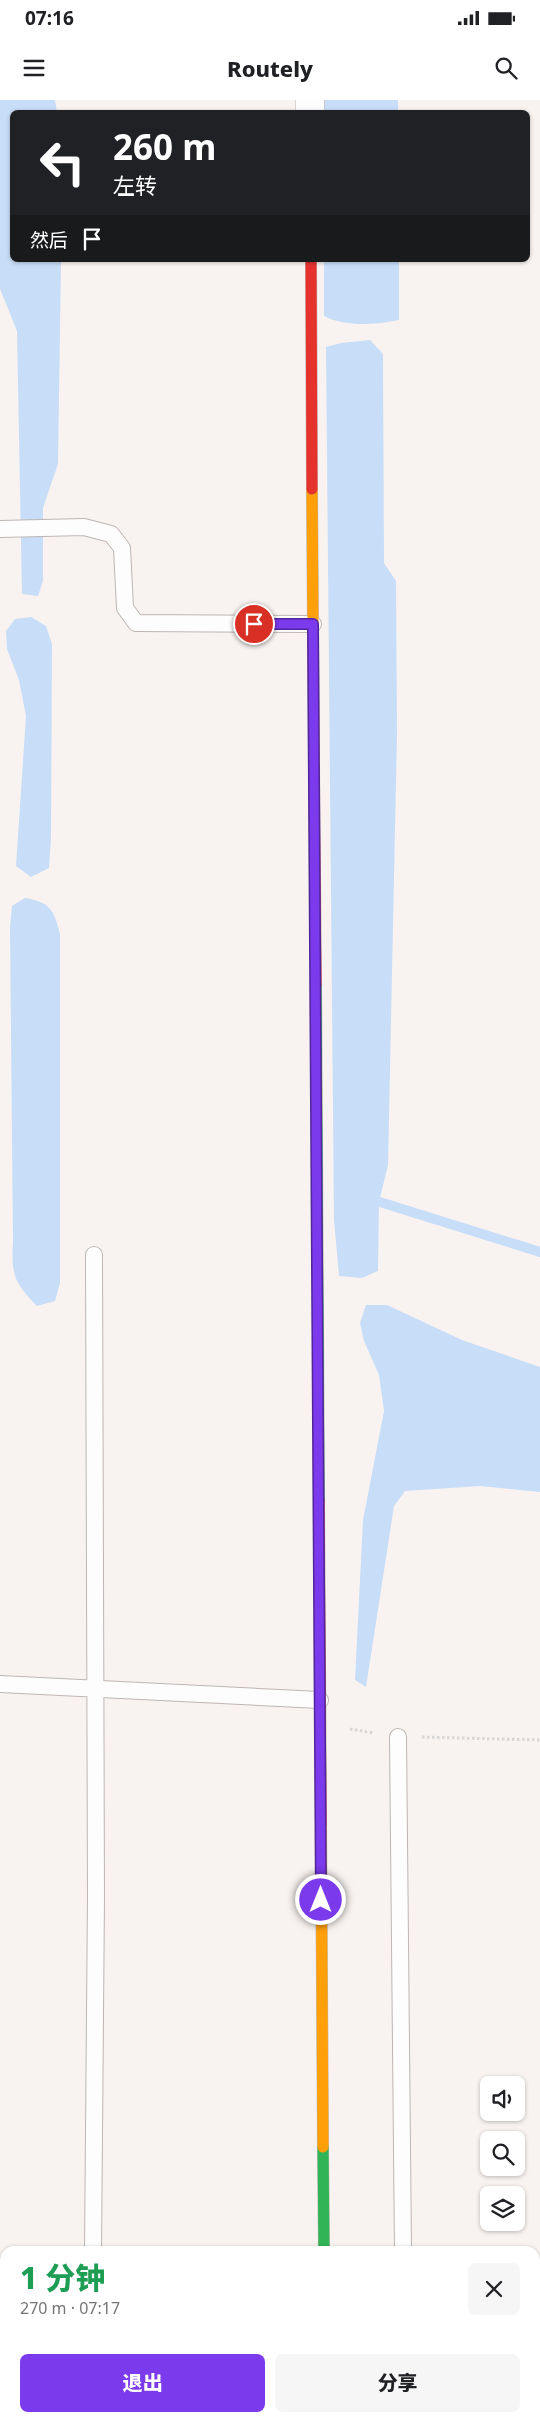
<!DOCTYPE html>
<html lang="zh">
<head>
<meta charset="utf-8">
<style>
	:root { --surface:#fff; --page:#f6f6f6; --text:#202124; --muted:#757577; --accent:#7c3aed }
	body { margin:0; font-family:"Noto Sans","Noto Sans SC",sans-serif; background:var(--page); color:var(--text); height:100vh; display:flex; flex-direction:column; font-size:19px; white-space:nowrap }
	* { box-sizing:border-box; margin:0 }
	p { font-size:16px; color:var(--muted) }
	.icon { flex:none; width:28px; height:28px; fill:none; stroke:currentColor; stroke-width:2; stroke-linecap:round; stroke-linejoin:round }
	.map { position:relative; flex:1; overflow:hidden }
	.panel { position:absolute; left:0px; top:2146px; width:540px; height:176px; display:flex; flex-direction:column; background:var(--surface); border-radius:15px 15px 0 0; box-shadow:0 1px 4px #0004 }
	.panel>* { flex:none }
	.banner { position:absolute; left:10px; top:10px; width:520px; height:152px; border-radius:8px; box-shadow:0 1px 4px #0004; background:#202124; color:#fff; overflow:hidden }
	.fabs { position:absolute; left:480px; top:1976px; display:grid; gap:10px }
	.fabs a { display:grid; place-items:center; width:45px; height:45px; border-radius:8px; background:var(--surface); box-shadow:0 1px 4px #0004; font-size:25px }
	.pin { position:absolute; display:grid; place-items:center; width:42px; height:42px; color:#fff; margin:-21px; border:2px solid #fff; border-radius:50%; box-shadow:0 1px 5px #0007 }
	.me { position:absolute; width:55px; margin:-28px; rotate:0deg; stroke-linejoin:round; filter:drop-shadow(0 0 4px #0008) }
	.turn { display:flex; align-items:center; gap:18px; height:105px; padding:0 20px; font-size:22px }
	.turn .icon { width:65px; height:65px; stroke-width:2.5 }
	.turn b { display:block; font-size:35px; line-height:42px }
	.then { display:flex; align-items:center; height:48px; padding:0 20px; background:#0003; gap:10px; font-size:19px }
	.round { display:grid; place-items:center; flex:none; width:52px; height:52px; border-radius:8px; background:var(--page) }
	.head { display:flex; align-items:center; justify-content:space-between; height:85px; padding:0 20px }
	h1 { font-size:30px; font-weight:800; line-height:38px; color:#1e9e55 }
	.cta { display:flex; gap:10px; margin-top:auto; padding:10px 20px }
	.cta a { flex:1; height:58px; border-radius:8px; background:var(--accent); color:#fff; font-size:20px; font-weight:800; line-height:58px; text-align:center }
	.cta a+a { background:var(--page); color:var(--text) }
	.status { display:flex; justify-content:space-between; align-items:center; height:35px; padding:0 25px; background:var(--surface); direction:ltr }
	.status svg { height:14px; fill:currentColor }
	header { display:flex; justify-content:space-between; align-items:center; height:65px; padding:0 20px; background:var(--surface); font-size:22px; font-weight:800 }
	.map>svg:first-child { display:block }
	.water { fill:#c8ddf8 }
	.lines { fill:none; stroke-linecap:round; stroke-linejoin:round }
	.stream { stroke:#c8ddf8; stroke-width:10 }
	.lane-casing { stroke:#bdb6b3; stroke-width:18 }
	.street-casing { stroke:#bdb6b3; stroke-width:29 }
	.fast-casing { stroke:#bdb6b3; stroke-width:12 }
	.slow-casing { stroke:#bdb6b3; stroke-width:12 }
	.jam-casing { stroke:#bdb6b3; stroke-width:12 }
	.path { stroke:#d8d6d6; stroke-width:3; stroke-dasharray:2.5 2.5; stroke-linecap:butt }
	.lane { stroke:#fefdfd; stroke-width:16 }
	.street { stroke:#fefdfd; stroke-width:28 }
	.fast { stroke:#30b455; stroke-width:11 }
	.slow { stroke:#ff9f0a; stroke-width:11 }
	.jam { stroke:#e5322d; stroke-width:11 }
	.route-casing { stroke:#51269a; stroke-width:12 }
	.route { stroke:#7c3aed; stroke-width:9 }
</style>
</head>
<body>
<div class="status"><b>07:16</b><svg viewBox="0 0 49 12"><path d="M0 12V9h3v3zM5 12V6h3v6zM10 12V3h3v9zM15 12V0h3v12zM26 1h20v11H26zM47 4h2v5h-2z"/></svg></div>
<header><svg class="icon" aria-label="menu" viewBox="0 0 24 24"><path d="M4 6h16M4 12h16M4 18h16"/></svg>Routely<svg class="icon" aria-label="search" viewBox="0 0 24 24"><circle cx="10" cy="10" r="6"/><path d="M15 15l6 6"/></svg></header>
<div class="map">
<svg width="540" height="2322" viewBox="0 0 540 2322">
	<rect width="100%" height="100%" fill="#f8f3f0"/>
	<path class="water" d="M0,0H55L57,12H12V160H61L58,364L43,408V481L38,496L22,494L17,231L0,189Z
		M324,0H398V12H324Z
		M324,160H399V220C375,225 345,227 324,216Z
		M370,240L383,254L384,463L396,481L397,634L388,1065L379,1102L378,1171L362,1178L339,1176L334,1120L326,247L341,243Z
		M31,517L46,526L52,544L51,738L49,768L31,777L16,766L26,616L19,580L7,549L6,531L15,519Z
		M25,798C50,802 54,810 60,834V1183L55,1201L37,1206C14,1183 11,1174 13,1142L10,827L12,806Z
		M366,1205H387L462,1240L540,1267V1392L480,1386L405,1391L394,1406L366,1587L355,1580L363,1420L384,1311L379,1275L364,1241L360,1223Z"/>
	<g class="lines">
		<path class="stream" d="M367,1098L540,1152"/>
		<defs>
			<path id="lane" d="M0,429L84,427L111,434L122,448L125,508L136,523L313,524
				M0,1584L320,1600
				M398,1637L403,2151
				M93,2151L96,1797L94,1155
				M405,2318V2322
				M91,2322V2318"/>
			<path id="street" d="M310,0V12
				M325,2318V2322"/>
			<path id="fast" d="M316,885L319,1400
				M323,2047L324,2151"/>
			<path id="slow" d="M312,389L314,667
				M321,1724L323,2047"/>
			<path id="jam" d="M311,160L312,389
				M314,667L316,885
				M319,1400L321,1724"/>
		</defs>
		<use href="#lane" class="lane-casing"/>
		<use href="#street" class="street-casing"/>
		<use href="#fast" class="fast-casing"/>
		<use href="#slow" class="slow-casing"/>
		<use href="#jam" class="jam-casing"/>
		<path class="path" d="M350,1629L374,1633
			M422,1637L540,1640"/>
		<use href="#lane" class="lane"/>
		<use href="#street" class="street"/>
		<use href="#fast" class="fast"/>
		<use href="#slow" class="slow"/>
		<use href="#jam" class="jam"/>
	</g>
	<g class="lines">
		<defs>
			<path id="route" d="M254,524H313L321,1800"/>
		</defs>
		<use href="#route" class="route-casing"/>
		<use href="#route" class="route"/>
	</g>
</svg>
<div class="fabs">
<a><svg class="icon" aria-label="sound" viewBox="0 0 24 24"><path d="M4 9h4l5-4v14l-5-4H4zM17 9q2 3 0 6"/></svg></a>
<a><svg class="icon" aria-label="search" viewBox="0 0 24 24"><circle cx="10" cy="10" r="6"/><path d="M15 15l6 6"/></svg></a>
<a><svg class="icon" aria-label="layers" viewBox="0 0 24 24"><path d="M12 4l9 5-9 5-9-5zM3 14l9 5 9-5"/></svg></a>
</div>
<div class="pin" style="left:254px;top:524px;background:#d93025"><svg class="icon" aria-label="arrive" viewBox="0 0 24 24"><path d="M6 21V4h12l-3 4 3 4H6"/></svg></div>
<svg class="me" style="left:321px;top:1800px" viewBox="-20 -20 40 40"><circle r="17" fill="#7c3aed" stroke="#fff" stroke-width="3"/><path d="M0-11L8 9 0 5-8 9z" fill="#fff"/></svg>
<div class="banner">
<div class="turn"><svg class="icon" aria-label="left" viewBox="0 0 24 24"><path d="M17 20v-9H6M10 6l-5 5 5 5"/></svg><div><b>260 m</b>左转</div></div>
<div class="then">然后<svg class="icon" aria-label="arrive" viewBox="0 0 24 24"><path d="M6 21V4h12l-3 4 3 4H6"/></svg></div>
</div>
<section class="panel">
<div class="head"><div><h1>1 分钟</h1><p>270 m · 07:17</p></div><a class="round"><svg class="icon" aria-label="close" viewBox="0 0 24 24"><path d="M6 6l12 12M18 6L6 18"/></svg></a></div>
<div class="cta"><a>退出</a><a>分享</a></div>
</section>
</div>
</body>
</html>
